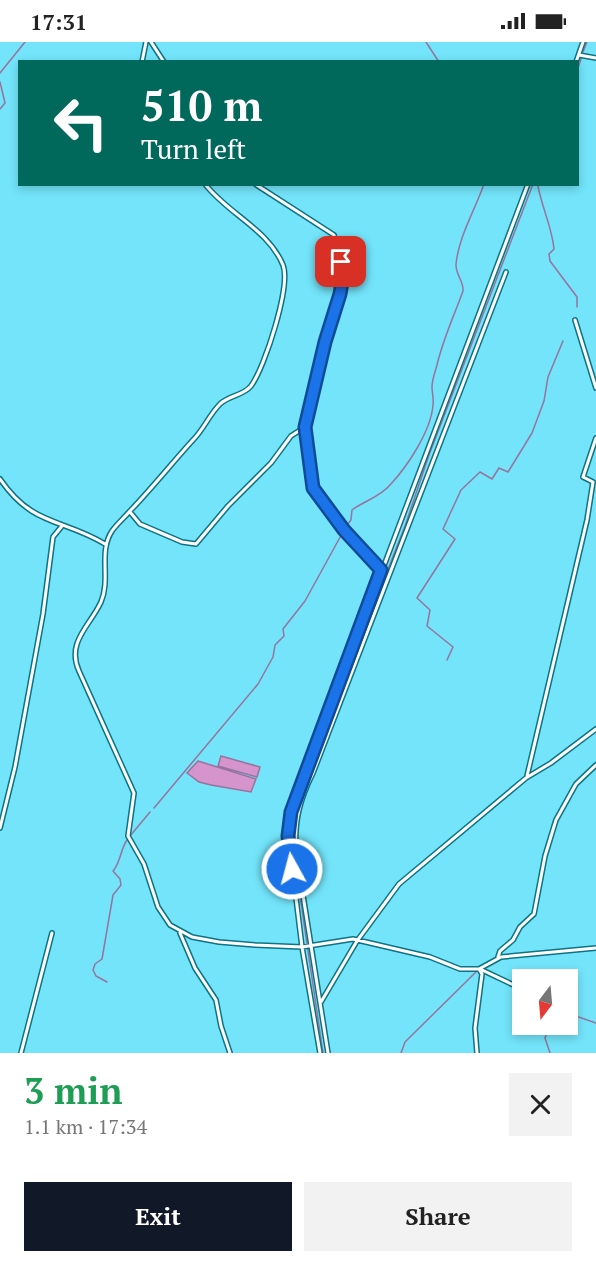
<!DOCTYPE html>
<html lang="en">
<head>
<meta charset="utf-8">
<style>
	:root { --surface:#fff; --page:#f2f2f2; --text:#222; --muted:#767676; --accent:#111827 }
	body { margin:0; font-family:"PT Serif",serif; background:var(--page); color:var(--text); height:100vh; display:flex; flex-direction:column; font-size:22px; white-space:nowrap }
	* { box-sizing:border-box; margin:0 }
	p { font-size:20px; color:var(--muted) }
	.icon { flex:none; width:33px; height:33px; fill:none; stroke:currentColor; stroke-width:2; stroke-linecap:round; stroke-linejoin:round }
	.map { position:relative; height:1011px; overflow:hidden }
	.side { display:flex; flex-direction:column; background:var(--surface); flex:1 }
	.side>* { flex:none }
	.hud { position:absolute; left:18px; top:18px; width:561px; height:126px; border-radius:0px; box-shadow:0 3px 9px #0003; background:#00695c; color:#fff; overflow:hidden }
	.needle { width:39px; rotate:196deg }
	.buttons { position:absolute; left:512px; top:927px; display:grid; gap:12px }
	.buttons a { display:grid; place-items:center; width:66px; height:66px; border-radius:0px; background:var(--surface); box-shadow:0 3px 9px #0003; font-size:30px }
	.pin { position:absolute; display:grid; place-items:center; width:51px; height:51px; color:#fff; margin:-26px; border-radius:12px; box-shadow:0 3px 9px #0006 }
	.me { position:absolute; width:66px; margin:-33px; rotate:353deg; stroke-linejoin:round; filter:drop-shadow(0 0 4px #0008) }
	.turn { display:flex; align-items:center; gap:21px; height:126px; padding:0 24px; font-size:27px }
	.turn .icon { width:78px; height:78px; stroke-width:2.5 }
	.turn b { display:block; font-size:42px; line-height:51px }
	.round { display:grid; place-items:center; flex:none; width:63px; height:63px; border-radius:0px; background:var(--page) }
	.summary { display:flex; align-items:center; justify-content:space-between; height:102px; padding:0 24px }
	h1 { font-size:36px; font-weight:700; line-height:45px; color:#1e9e55 }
	.button { display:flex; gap:12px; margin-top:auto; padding:12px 24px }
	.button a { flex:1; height:69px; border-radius:0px; background:var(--accent); color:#fff; font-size:24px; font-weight:700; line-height:69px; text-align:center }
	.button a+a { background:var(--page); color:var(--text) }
	.status { display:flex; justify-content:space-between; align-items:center; height:42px; padding:0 30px; background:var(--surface); direction:ltr }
	.status svg { height:16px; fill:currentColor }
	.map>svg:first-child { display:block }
	.water { fill:#d594cc; stroke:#96749d; stroke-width:1.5 }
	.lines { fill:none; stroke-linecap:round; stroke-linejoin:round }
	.stream { stroke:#96749d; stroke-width:1.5 }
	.street-casing { stroke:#0e7383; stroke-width:6 }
	.street { stroke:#fff; stroke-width:3 }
	.route-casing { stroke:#114b97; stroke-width:15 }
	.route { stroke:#1a73e8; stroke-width:10 }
</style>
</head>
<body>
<div class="status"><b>17:31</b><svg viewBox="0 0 49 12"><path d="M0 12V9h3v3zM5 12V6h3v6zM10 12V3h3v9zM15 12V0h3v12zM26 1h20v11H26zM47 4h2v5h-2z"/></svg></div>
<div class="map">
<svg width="596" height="1011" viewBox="0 0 596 1011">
	<rect width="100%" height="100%" fill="#73e4fa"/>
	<path class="water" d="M221,714L260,725L257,735L218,724Z
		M198,719L256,737L251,750L211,743L199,740L187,731Z"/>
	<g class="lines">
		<path class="stream" d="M426,0L439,20
			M583,10L587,0
			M578,26L581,17
			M0,31L25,0
			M0,40L5,61L0,67
			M538,144C542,166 552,185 554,207L549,212L550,219L577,255V265
			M347,483L351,478L352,468C364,459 380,455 390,443C407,425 431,389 433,363C434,357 432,351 432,345C432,338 435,330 437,323C443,297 454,274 463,249C464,240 456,233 456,223C458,196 475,168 484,142
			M447,618L453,605L427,584L430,568L417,556L455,497L443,487L461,448L480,430L492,437L499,426L508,430L532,391L544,359L548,335L563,299
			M296,761L405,484L429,413L533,142
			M154,766L258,642L273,615L275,603L284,594L283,587L305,559L344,488
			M290,786L323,1011
			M130,794L150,770
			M107,940L96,934L93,928L95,922L102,917L113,853L121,843L120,837L113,829C121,820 120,808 127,798
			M567,971L596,981
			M401,1011L405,1000L476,930
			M550,1011L545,996L550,982"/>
		<defs>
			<path id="street" d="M151,0L164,20
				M579,13L596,16
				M142,20L146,0
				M576,20L583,0
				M205,142C228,172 268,187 283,223C291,244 265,325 251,344C243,354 229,353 220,362C209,373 204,387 193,398C172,421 152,446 130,469C124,476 117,482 112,489C98,510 111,537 101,560C90,584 66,600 79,629L134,751L128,794L144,822L158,865L170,883L192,895L219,900L255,903L302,905L353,897L430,915L460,927H479L482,932L475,986L477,1011
				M255,142L334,193L343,235L325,300L305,385L313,446L344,487L381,528
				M575,278L596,346
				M0,437C33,485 62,476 105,502
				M130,470L140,482L182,500L196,502L228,464L271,421L291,394L305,385
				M527,734L587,478L593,440L583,435L596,396
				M0,786L15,725L43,572L53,495L62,484
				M180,891L195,926L216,958L221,984L230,1011
				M498,915L500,909L513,898L520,885L534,872L545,814L556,778L576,742L596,723
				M479,927L501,915L596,906
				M480,927L522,947
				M321,960L357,899L399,842L526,736L551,721L596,687
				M21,1011L52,891
				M320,1011L302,905L290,807L288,794L291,770L528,142
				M328,1011L296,809C294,779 300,757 313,731L506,230"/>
		</defs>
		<use href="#street" class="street-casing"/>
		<use href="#street" class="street"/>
	</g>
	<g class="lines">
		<defs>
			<path id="route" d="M292,827L288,794L291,770L381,528L344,488L313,446L305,385L325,300L340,252L343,235L341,220"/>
		</defs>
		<use href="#route" class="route-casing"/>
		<use href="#route" class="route"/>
	</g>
</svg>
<div class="buttons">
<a><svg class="needle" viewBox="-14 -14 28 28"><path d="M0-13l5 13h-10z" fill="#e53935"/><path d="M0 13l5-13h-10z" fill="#767676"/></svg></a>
</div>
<div class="pin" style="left:341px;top:220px;background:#d93025"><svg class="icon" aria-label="arrive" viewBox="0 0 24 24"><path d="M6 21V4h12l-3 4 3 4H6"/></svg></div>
<svg class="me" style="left:292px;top:827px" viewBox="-20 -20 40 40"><circle r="17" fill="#1a73e8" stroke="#fff" stroke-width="3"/><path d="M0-11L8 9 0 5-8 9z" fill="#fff"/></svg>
<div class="hud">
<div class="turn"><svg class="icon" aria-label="left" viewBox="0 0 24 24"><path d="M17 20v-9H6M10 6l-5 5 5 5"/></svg><div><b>510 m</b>Turn left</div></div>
</div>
</div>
<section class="side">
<div class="summary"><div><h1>3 min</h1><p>1.1 km · 17:34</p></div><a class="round"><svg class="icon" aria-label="close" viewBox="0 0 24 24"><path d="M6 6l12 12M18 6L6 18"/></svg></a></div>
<div class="button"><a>Exit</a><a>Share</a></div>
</section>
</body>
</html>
